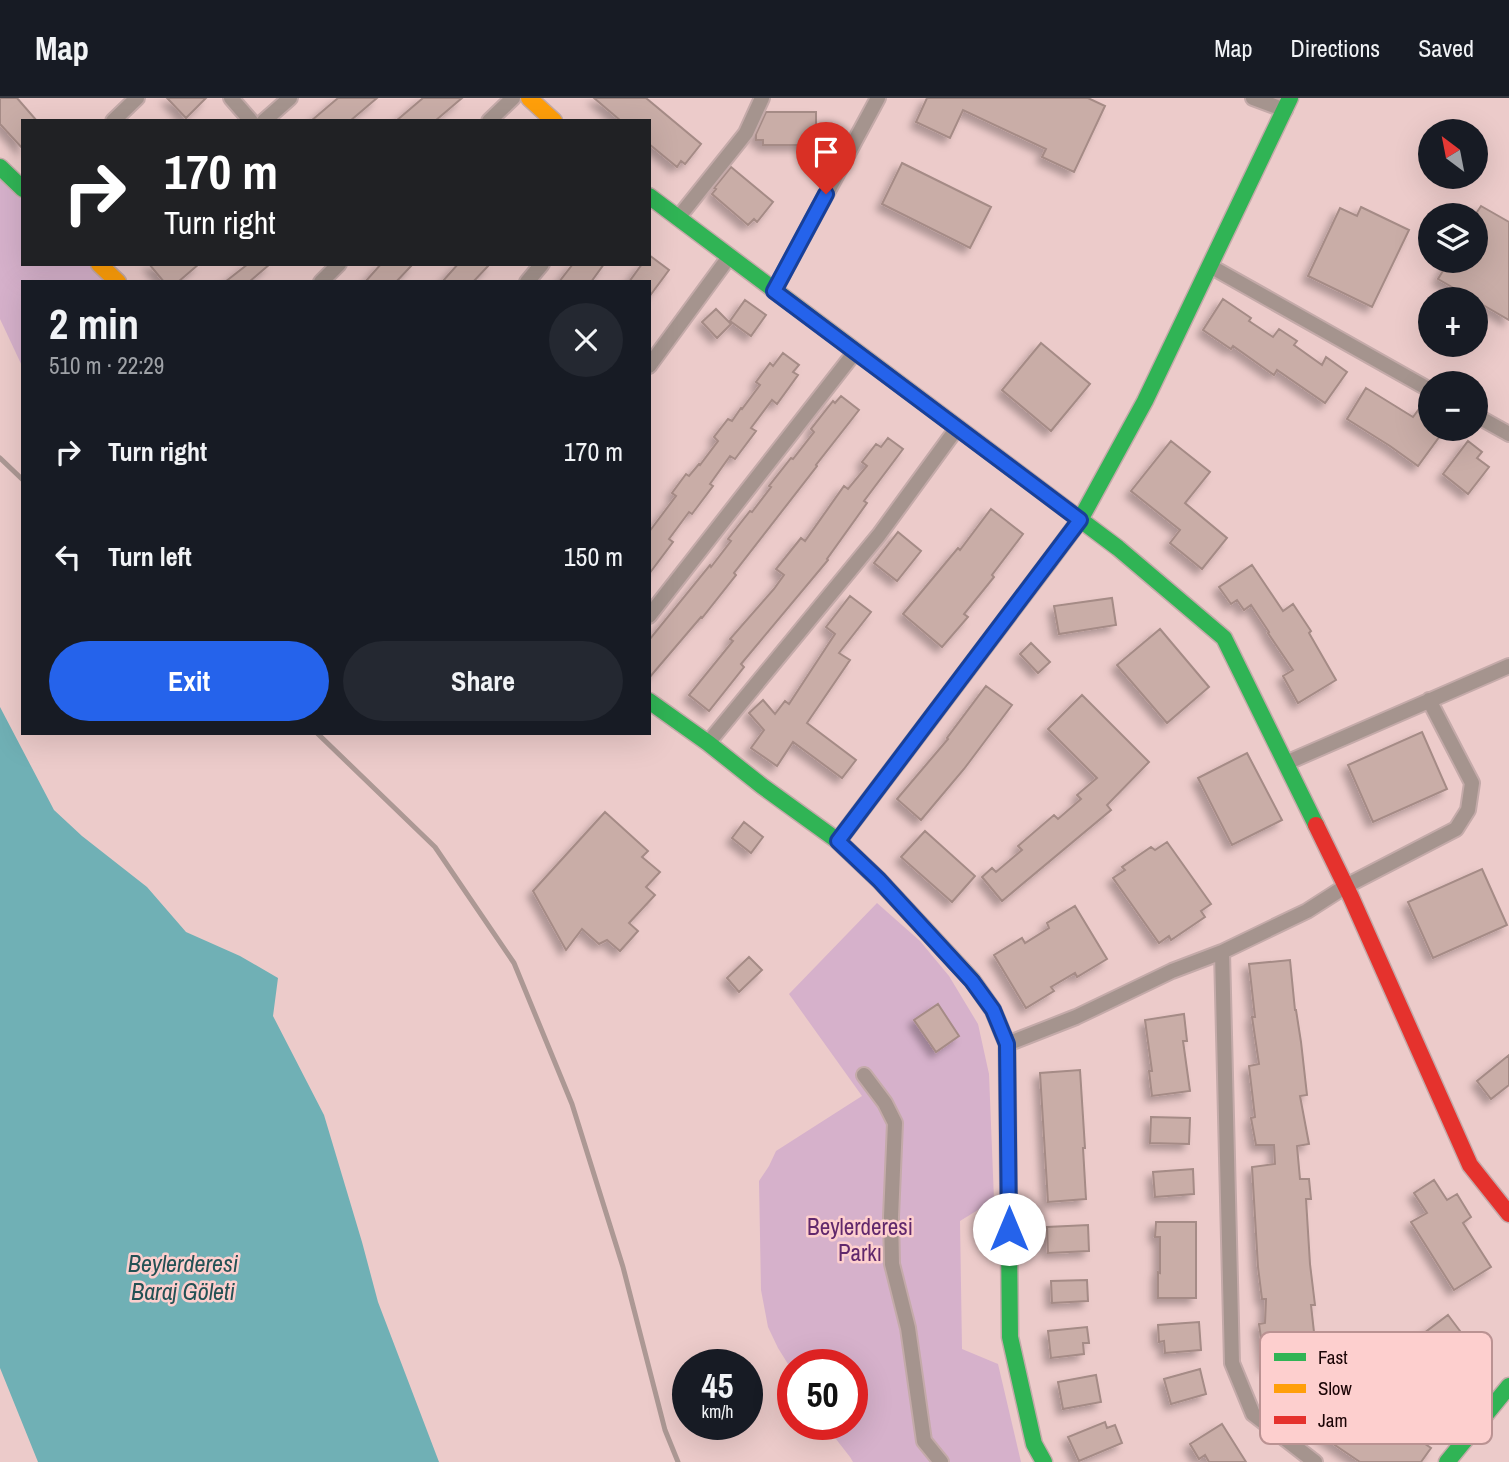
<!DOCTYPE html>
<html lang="en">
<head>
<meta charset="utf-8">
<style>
	:root { --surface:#171b24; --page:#242831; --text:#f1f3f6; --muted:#9ea1a6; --line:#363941; --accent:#2563eb }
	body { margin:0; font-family:"Archivo Narrow",sans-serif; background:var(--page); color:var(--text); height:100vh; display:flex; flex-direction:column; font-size:26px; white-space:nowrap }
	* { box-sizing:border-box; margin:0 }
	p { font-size:23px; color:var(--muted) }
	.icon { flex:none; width:38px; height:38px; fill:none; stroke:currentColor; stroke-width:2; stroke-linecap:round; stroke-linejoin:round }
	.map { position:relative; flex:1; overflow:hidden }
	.sheet { position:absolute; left:21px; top:182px; width:630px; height:455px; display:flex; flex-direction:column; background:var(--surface); border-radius:0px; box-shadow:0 7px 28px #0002 }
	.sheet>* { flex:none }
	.hud { position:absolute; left:21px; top:21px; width:630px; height:147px; border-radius:0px; box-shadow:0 7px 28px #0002; background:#202124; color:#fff; overflow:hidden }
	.needle { width:46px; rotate:328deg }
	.fabs { position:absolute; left:1418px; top:21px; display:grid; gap:14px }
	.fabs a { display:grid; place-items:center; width:70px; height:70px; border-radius:50%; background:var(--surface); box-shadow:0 7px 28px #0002; font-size:35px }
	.speed { position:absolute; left:672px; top:1251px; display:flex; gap:14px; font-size:35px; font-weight:700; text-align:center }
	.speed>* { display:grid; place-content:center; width:91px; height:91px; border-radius:50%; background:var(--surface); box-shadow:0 7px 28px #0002; line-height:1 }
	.speed small { font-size:18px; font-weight:400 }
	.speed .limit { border:10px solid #d22; background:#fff; color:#111 }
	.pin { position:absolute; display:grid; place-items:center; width:60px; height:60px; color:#fff; margin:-72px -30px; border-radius:50% 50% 50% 0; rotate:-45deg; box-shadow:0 0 7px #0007 }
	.pin .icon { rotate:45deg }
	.me { position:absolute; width:77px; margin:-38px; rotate:0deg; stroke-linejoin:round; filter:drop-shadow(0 0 5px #0008) }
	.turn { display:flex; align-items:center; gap:24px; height:147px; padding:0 28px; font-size:32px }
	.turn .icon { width:91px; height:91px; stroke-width:2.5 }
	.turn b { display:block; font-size:49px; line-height:60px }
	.round { display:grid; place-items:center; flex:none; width:74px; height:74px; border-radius:37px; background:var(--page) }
	.overview { display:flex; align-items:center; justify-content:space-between; height:119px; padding:0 28px }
	h1 { font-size:42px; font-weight:700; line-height:52px }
	.cta { display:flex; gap:14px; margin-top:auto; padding:14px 28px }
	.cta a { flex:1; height:80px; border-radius:42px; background:var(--accent); color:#fff; font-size:28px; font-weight:700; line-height:80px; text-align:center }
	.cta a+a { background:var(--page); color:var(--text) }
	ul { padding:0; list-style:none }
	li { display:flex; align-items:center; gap:21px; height:105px; padding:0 28px }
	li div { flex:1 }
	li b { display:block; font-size:26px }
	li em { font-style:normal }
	header { display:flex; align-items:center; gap:42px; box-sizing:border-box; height:98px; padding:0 35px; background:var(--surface); border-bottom:2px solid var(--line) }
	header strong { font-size:33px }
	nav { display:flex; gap:38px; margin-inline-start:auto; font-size:24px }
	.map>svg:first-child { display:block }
	.green { fill:#d6b1cb }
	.water { fill:#70b0b5 }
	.building { fill:#c9ada7; stroke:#a58b86; stroke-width:2; filter:url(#shadow) }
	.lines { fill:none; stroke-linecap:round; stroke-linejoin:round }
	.street-casing { stroke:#c4aaa9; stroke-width:18 }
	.fast-casing { stroke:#c4aaa9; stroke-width:19 }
	.slow-casing { stroke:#c4aaa9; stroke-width:19 }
	.jam-casing { stroke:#c4aaa9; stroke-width:19 }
	.street { stroke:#a5948e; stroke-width:14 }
	.fast { stroke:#30b455; stroke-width:16 }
	.slow { stroke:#ff9f0a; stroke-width:16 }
	.jam { stroke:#e5322d; stroke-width:16 }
	.rail { stroke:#ac9894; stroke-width:5 }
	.route-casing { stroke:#184099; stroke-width:18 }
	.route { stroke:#2563eb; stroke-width:12 }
	.labels { text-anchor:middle; stroke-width:5; stroke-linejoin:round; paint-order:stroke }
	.park-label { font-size:23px; fill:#61286c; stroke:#fdcfce }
	.water-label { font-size:24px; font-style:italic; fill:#235154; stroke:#fdcfce }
	.key { fill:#fdcfce; stroke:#ba9292; stroke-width:2 }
	.key-label { font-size:19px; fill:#1c0506 }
</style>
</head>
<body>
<header>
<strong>Map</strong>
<nav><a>Map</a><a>Directions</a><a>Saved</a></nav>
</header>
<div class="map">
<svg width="1509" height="1364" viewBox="0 0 1509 1364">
	<defs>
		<filter id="shadow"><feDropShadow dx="-5.5" dy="5.5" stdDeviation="3.5" flood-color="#0004"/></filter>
	</defs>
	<rect width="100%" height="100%" fill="#eccbca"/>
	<path class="green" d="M0,68L23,91V166H101L120,184H23V270L0,221Z
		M877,805L920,843L949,878L978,926L989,976L994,1102L960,1123L962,1251L998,1266L1021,1364H853L850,1359L825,1327L852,1326V1267H793V1274L778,1250L768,1229L761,1192L759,1083L769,1068L776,1053L862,998L789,896Z"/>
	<path class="water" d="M0,609L54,712L82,738L147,789L186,834L240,858L278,880L273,918L324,1017L362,1144L378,1204L439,1364H38L0,1270Z"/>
	<path class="building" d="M0,0H17L37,23H23V51L0,26Z
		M167,0H206L186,20Z
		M338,0H377L350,23H311Z
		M423,0H462L435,23H396Z
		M594,0H646L701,46L685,66L681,63L677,69L649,46V23H621Z
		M927,0H1088L1105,8L1074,74L1042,59L1046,51L963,12L950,40L916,24Z
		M766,14H816V37H811L812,47H763V42H756V36Z
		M902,65L991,109L970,150L882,106Z
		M731,69L773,104L757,124L754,121L748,127L712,96L716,91L714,90Z
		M1481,108L1509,124V222L1438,181L1449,163H1475V117Z
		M1361,109L1409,132L1372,209L1308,178L1340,110L1357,118Z
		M649,157L669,172L649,199V184H629L642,166H649Z
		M149,166H199L178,184H164Z
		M248,166H270L249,184H225Z
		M381,166H413L396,184H365Z
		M458,166H490L473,184H442Z
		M573,166H604L591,184H559Z
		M1223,201L1251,220L1249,223L1273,239L1279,231L1297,243L1294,247L1322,267L1326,259L1347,274L1325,305L1277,272L1274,277L1233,248L1231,251L1203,232Z
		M745,202L766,217L751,238L730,223Z
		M716,211L731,226L717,240L702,224Z
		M1041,245L1090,286L1051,333L1002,292Z
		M783,255L799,267L793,274L798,277L777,306L772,302L751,330L756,333L735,361L730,358L710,386L713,388L692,416L689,414L669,441L673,444L649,476V434L676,398L672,395L686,376L689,378L699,366L700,367L718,343L714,339L728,321L732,323L741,310L742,311L760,287L756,284L770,265L773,268Z
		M1366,290L1413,319L1419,311L1430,319V331H1445L1418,368L1390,348L1347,321Z
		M841,298L859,312L816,367L817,368L734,475L736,477L702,520L701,519L649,580V542L710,467L711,469L731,443L728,441L750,413L752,414L771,389L769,388L791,360L793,361L814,334L811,331L833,303L835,305Z
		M888,340L903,351L864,403L867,405L827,461L828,462L741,566L744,569L709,613L689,597L733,543L730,541L774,491L784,477L776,471L801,440L805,443L844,388L848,391L867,368L862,364L876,346L881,349Z
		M1171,343L1210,374L1185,405L1227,440L1202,471L1170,445L1180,432L1131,393Z
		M1468,343L1482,354L1477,360L1489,369L1468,396L1443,376Z
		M991,411L1023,436L992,477L994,479L964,516L968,519L942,549L903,516L958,450L960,452Z
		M898,434L921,453L897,483L874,465Z
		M1252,467L1283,513L1293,506L1311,533L1309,535L1336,582L1298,605L1283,578L1293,572L1268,535L1269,534L1251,507L1244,512L1237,502L1231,506L1219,489Z
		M850,498L871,514L839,555L850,562L807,625L856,662L842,680L793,644L777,668L751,650L764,632L749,615L763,602L775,616L785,603L789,606L835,536L826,529Z
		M1112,500L1116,527L1059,536L1054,508Z
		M1160,531L1209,589L1167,625L1117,567Z
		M1031,545L1050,564L1038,575L1020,556Z
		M986,588L1012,607L964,671L921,722L897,701L948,641L947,640Z
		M1082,597L1149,664L1107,707L1111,712L1002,803L982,779L992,770L996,774L1022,752L1018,748L1054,717L1058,721L1081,701L1077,697L1097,680L1048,631Z
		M1422,634L1447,691L1373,724L1348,667Z
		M1247,655L1282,722L1232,747L1198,680Z
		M605,714L648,753L642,759L660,774L646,789L655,797L629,825L638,833L620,853L607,842L599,846L582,831L566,852L533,793Z
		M744,724L763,739L751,755L732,740Z
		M925,733L975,778L952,804L901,759Z
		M1167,744L1211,806L1201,813L1205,819L1171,842L1169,838L1159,845L1113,780L1125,772L1122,769L1151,749L1155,752Z
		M1482,771L1507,827L1433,860L1408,804Z
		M1075,808L1107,861L1077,879L1075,875L1051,889L1054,893L1026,910L994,857L1022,840L1025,845L1049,830L1047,825Z
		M749,859L762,872L739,894L727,880Z
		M1290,862L1295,912H1296L1301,944L1307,997L1300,998L1309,1046L1297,1048L1300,1081H1309L1311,1101H1306L1310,1166L1315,1207H1311L1317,1261L1265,1269L1259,1226L1265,1225L1266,1201H1262L1258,1169L1252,1069L1275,1066L1274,1047H1256L1251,1020L1255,1019L1249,968L1259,966L1252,919H1255L1249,866Z
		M938,906L959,938L936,954L914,922Z
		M1184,916L1187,943H1183L1190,993L1152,998L1149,973H1152L1145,922Z
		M1509,957V987L1491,1001L1477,983Z
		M1080,972L1085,1050H1083L1086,1101L1048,1104L1040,975Z
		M1151,1019L1190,1020L1189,1046L1150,1045Z
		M1193,1071L1194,1096L1155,1099L1153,1074Z
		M1434,1082L1447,1102L1457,1096L1471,1119L1463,1125L1491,1169L1454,1192L1411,1124L1427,1115L1414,1095Z
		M1156,1124H1196V1200H1158V1174L1160,1175V1139H1155Z
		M1088,1127L1089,1153L1048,1155L1047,1129Z
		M1087,1182L1088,1203L1052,1205L1051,1183Z
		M1448,1217L1469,1245L1447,1262L1465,1287L1427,1316L1387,1263Z
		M1199,1224L1201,1252L1165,1255L1164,1243L1159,1244L1158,1227Z
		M1087,1229L1089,1245H1083L1084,1256L1051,1260L1048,1233Z
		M1317,1266L1357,1297L1358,1295L1391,1318L1389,1321L1431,1350L1421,1364H1360L1326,1341L1285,1308Z
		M1200,1271L1206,1296L1171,1306L1164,1281Z
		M1096,1277L1101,1304L1063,1311L1058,1284Z
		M1105,1324L1107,1330L1115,1327L1122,1345L1079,1363L1068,1339Z
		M1222,1326L1246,1364H1209L1205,1357L1199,1361L1190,1346Z"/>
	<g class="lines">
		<defs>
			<path id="street" d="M231,0L251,23
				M1253,0L1285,12
				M113,23L137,0
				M264,23L290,0
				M489,23L513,0
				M678,120L746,35L762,0
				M1210,168L1430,292
				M321,184L339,166
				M527,184L542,166
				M774,193L878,0
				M649,268L729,159
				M1475,317L1509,336
				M649,518L855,254
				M708,645L879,437L957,330
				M1286,665L1509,568
				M1007,946L1076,919L1172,873L1222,854
				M864,977L885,1005L895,1025L891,1119L892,1166L908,1230L924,1343L941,1364
				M1315,1364L1253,1316L1232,1265L1222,854L1307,813L1346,788L1456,731L1468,712L1472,685L1429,602"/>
			<path id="fast" d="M0,69L23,91
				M649,98L1118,450L1224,540L1316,727
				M1048,465L1080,422L1145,303L1290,0
				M649,603L708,645L762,688L838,743L879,782L972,882L993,912L1007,946L1010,1239L1034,1346L1044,1364
				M1447,1364L1509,1288"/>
			<path id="slow" d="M529,0L554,23
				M99,166L118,184
				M838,743L1048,465"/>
			<path id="jam" d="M1316,727L1351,799L1470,1067L1509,1116"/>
		</defs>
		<use href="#street" class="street-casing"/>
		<use href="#fast" class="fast-casing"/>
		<use href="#slow" class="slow-casing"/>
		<use href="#jam" class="jam-casing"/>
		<use href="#street" class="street"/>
		<use href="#fast" class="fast"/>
		<use href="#slow" class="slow"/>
		<use href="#jam" class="jam"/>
		<path class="rail" d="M0,360L23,382
			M317,635L435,749L514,865L572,1006L623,1169L665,1332L678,1364"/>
	</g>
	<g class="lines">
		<defs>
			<path id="route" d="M826,96L774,193L1080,422L838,743L879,782L972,883L993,912L1007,946L1009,1131"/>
		</defs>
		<use href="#route" class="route-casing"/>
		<use href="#route" class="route"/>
	</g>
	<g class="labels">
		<g class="park-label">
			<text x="860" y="1137">Beylerderesi<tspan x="860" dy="26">Parkı</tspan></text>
		</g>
		<g class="water-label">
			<text x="183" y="1174">Beylerderesi<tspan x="183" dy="28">Baraj Göleti</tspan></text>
		</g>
	</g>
	<rect x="1260" y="1234" width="232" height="112" rx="10" class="key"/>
	<rect x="1274" y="1255" width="32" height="8" fill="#30b455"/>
	<rect x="1274" y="1286" width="32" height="9" fill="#ff9f0a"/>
	<rect x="1274" y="1318" width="32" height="8" fill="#e5322d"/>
	<g class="key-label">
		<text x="1318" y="1266">Fast</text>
		<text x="1318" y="1297">Slow</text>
		<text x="1318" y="1329">Jam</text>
	</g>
</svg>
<div class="fabs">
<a><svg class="needle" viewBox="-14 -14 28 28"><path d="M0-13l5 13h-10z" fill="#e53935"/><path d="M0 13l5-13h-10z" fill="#9ea1a6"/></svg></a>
<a><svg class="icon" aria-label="layers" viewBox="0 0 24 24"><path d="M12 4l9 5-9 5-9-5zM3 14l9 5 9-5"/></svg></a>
<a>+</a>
<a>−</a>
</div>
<div class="speed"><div>45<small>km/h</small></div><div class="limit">50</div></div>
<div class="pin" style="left:826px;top:96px;background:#d93025"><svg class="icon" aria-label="arrive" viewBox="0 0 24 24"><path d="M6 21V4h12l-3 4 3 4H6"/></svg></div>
<svg class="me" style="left:1009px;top:1131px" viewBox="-20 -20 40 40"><circle r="19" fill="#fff"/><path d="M0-13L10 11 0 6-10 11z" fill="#2563eb"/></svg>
<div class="hud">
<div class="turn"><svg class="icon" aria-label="right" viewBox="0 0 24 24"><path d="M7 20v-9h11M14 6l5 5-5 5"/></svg><div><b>170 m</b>Turn right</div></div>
</div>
<section class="sheet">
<div class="overview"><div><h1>2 min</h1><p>510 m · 22:29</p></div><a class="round"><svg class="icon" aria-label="close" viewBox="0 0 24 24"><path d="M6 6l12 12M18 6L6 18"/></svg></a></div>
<ul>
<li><svg class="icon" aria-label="right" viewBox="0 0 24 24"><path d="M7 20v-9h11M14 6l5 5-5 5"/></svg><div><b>Turn right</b></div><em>170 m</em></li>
<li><svg class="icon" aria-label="left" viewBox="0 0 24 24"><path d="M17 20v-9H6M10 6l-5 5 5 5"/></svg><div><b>Turn left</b></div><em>150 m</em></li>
</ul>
<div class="cta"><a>Exit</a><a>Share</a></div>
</section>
</div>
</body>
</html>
